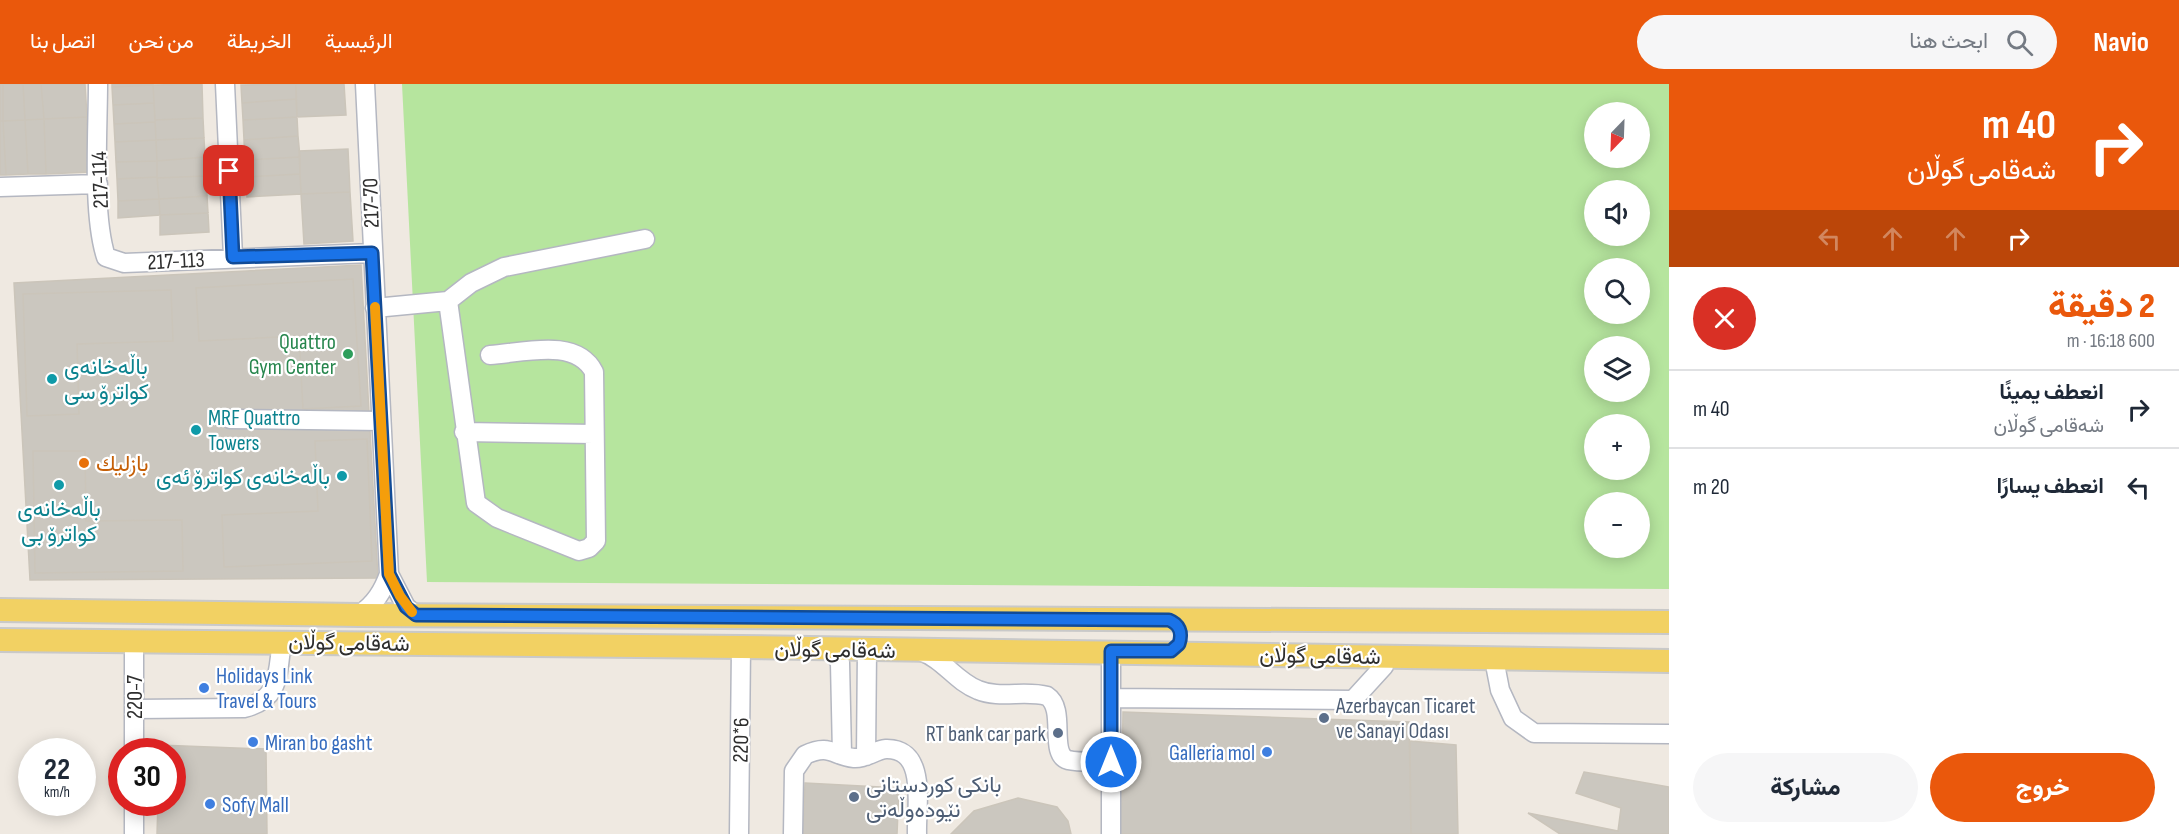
<!DOCTYPE html>
<html lang="ar">
<head>
<meta charset="utf-8">
<style>
	:root { --surface:#fff; --page:#f6f6f7; --text:#1f2937; --muted:#747a83; --line:#e0e1e3; --accent:#ea580c }
	body { margin:0; font-family:"Sofia Sans Condensed",Vazirmatn,sans-serif; background:var(--page); color:var(--text); direction:rtl; height:100vh; display:flex; flex-direction:column; font-size:22px; white-space:nowrap }
	* { box-sizing:border-box; margin:0 }
	p { font-size:20px; color:var(--muted) }
	.icon { flex:none; width:33px; height:33px; fill:none; stroke:currentColor; stroke-width:2; stroke-linecap:round; stroke-linejoin:round }
	.map { position:relative; flex:1; overflow:hidden; direction:ltr }
	.sheet { display:flex; flex-direction:column; background:var(--surface); width:510px }
	.sheet>* { flex:none }
	.hud { background:#ea580c; color:#fff; overflow:hidden }
	.needle { width:39px; rotate:203deg }
	.controls { position:absolute; left:1584px; top:18px; display:grid; gap:12px }
	.controls a { display:grid; place-items:center; width:66px; height:66px; border-radius:50%; background:var(--surface); box-shadow:0 3px 15px #0003; font-size:30px }
	.speed { position:absolute; left:18px; top:654px; display:flex; gap:12px; font-size:30px; font-weight:700; text-align:center }
	.speed>* { display:grid; place-content:center; width:78px; height:78px; border-radius:50%; background:var(--surface); box-shadow:0 3px 15px #0003; line-height:1 }
	.speed small { font-size:15px; font-weight:400 }
	.speed .limit { border:9px solid #d22; background:#fff; color:#111 }
	.pin { position:absolute; display:grid; place-items:center; width:51px; height:51px; color:#fff; margin:-26px; border-radius:12px; box-shadow:0 3px 9px #0006 }
	.me { position:absolute; width:66px; margin:-33px; rotate:0deg; stroke-linejoin:round; filter:drop-shadow(0 0 4px #0008) }
	.turn { display:flex; align-items:center; gap:21px; height:126px; padding:0 24px; font-size:27px }
	.turn .icon { width:78px; height:78px; stroke-width:2.5 }
	.turn b { display:block; font-size:42px; line-height:51px }
	.lanes { display:flex; align-items:center; height:57px; padding:0 24px; background:#0003; justify-content:center; gap:30px; direction:ltr }
	.lanes .off { opacity:.35 }
	.round { display:grid; place-items:center; flex:none; width:63px; height:63px; border-radius:32px; background:var(--page) }
	.head { display:flex; align-items:center; justify-content:space-between; height:102px; padding:0 24px }
	h1 { font-size:36px; font-weight:800; line-height:45px; color:var(--accent) }
	.primary-button { display:flex; gap:12px; margin-top:auto; padding:12px 24px }
	.primary-button a { flex:1; height:69px; border-radius:36px; background:var(--accent); color:#fff; font-size:24px; font-weight:800; line-height:69px; text-align:center }
	.primary-button a+a { background:var(--page); color:var(--text) }
	ul { padding:0; list-style:none }
	li { display:flex; align-items:center; gap:18px; height:78px; padding:0 24px; border-top:2px solid var(--line) }
	li div { flex:1 }
	li b { display:block; font-size:22px }
	li em { font-style:normal }
	header { display:flex; align-items:center; gap:36px; box-sizing:border-box; height:84px; padding:0 30px; background:var(--accent); color:#fff }
	header strong { font-size:28px }
	nav { display:flex; gap:33px; margin-inline-start:auto; font-size:21px }
	.search { width:420px; height:54px; background:var(--page); display:flex; align-items:center; gap:15px; box-sizing:border-box; padding:0 21px; border-radius:33px; color:var(--muted); font-size:22px }
	main { display:flex; flex:1; min-height:0 }
	.map>svg:first-child { display:block }
	.green { fill:#b6e59e; fill-rule:evenodd }
	.building { fill:#cbc7bf; stroke:#cbc5ba; stroke-width:1.5 }
	.lines { fill:none; stroke-linecap:round; stroke-linejoin:round }
	.minor-casing { stroke:#b4b7c1; stroke-width:21 }
	.major-casing { stroke:#c9c9c9; stroke-width:26 }
	.minor { stroke:#fff; stroke-width:18 }
	.major { stroke:#f2d163; stroke-width:22 }
	.route-casing { stroke:#114b97; stroke-width:15 }
	.route { stroke:#1a73e8; stroke-width:10 }
	.slow { stroke:#f59e0b; stroke-width:10 }
	.leisure-dot { fill:#2e9e5b; stroke:#fff; stroke-width:2 }
	.culture-dot { fill:#0f9aa8; stroke:#fff; stroke-width:2 }
	.food-dot { fill:#e8710a; stroke:#fff; stroke-width:2 }
	.shop-dot { fill:#3f7fe0; stroke:#fff; stroke-width:2 }
	.service-dot { fill:#5c6f8a; stroke:#fff; stroke-width:2 }
	.labels { text-anchor:middle; stroke-width:4.5; stroke-linejoin:round; paint-order:stroke }
	.street-label { font-size:22px; fill:#2e2e2e; stroke:#fff }
	.leisure-label { font-size:22px; fill:#27864d; stroke:#fff; text-anchor:end }
	.culture-label { font-size:22px; fill:#0d838f; stroke:#fff; text-anchor:start }
	.food-label { font-size:22px; fill:#c56008; stroke:#fff; text-anchor:start }
	.shop-label { font-size:22px; fill:#366cbe; stroke:#fff; text-anchor:start }
	.service-label { font-size:22px; fill:#4e5e75; stroke:#fff; text-anchor:start }
</style>
</head>
<body>
<header>
<strong>Navio</strong>
<div class="search"><svg class="icon" aria-label="search" viewBox="0 0 24 24"><circle cx="10" cy="10" r="6"/><path d="M15 15l6 6"/></svg>ابحث هنا</div>
<nav><a>الرئيسية</a><a>الخريطة</a><a>من نحن</a><a>اتصل بنا</a></nav>
</header>
<main>
<section class="sheet">
<div class="hud">
<div class="turn"><svg class="icon" aria-label="right" viewBox="0 0 24 24"><path d="M7 20v-9h11M14 6l5 5-5 5"/></svg><div><b>40 m</b>شەقامی گوڵان</div></div>
<div class="lanes"><svg class="icon off" aria-label="left" viewBox="0 0 24 24"><path d="M17 20v-9H6M10 6l-5 5 5 5"/></svg><svg class="icon off" aria-label="ahead" viewBox="0 0 24 24"><path d="M12 20V5M6 11l6-6 6 6"/></svg><svg class="icon off" aria-label="ahead" viewBox="0 0 24 24"><path d="M12 20V5M6 11l6-6 6 6"/></svg><svg class="icon" aria-label="right" viewBox="0 0 24 24"><path d="M7 20v-9h11M14 6l5 5-5 5"/></svg></div>
</div>
<div class="head"><div><h1>2 دقيقة</h1><p>600 m · 16:18</p></div><a class="round" style="background:#d93025;color:#fff"><svg class="icon" aria-label="close" viewBox="0 0 24 24"><path d="M6 6l12 12M18 6L6 18"/></svg></a></div>
<ul>
<li><svg class="icon" aria-label="right" viewBox="0 0 24 24"><path d="M7 20v-9h11M14 6l5 5-5 5"/></svg><div><b>انعطف يمينًا</b><p>شەقامی گوڵان</p></div><em>40 m</em></li>
<li><svg class="icon" aria-label="left" viewBox="0 0 24 24"><path d="M17 20v-9H6M10 6l-5 5 5 5"/></svg><div><b>انعطف يسارًا</b></div><em>20 m</em></li>
</ul>
<div class="primary-button"><a>خروج</a><a>مشاركة</a></div>
</section>
<div class="map">
<svg width="1669" height="750" viewBox="0 0 1669 750">
	<rect width="100%" height="100%" fill="#efe9e1"/>
	<path class="green" d="M402,0H1669V505L427,498ZM1594,28H1640V74H1594ZM1594,106H1640V152H1594ZM1594,184H1640V230H1594ZM1594,262H1640V308H1594ZM1594,340H1640V386H1594ZM1594,418H1640V464H1594Z"/>
	<path class="building" d="M0,0H3V37H0Z
		M3,0H23L25,36L3,37Z
		M23,0H41L44,35L25,36Z
		M41,0H85L87,33L44,35Z
		M112,0H153V1L112,3Z
		M202,0L203,34L155,36L153,1Z
		M296,0H344L346,31L297,33Z
		M296,0V15L242,19L241,1Z
		M153,1L154,19L113,21L112,3Z
		M296,15L297,33L243,36L242,19Z
		M154,19L155,38L114,40L113,21Z
		M87,33L89,88L46,90L44,35Z
		M297,33L298,52L244,56L243,36Z
		M203,34L204,54L156,56L155,36Z
		M44,35L46,90H28L25,36Z
		M25,36L28,90L6,91L3,37Z
		M0,37H3L6,91H0Z
		M155,38L156,56L115,58L114,40Z
		M298,52L300,73L245,76L244,56Z
		M204,54L205,73L157,77L156,56Z
		M156,56L157,77L116,78L115,58Z
		M348,65L350,108L301,110L299,67Z
		M205,73L206,92L157,94V77Z
		M300,73V90L246,93L245,76Z
		M157,77V93L117,95L116,78Z
		M300,90L301,110L247,113L246,93Z
		M206,92L207,112L159,115L157,94Z
		M157,93L159,115L118,117L117,95Z
		M350,108L353,157L304,160L301,110Z
		M207,112L208,129L160,131L159,115Z
		M159,115L160,131L118,134V117Z
		M208,129L209,148L160,151V131Z
		M361,181L378,494L30,496L14,199Z
		M353,195L361,322L303,325L299,252L199,257L196,204Z
		M171,206L173,257L77,260L79,330L27,332L23,210Z
		M367,355L372,477L224,483L222,431L318,427L315,357Z
		M33,367H85L86,437L182,436L183,487L35,489Z
		M1123,628L1409,638L1411,750H1121Z
		M1410,657L1456,661L1458,750H1411Z
		M158,661L266,665L267,750H157L158,718H172V668H158Z
		M1584,688L1669,703V750H1560L1528,729L1618,747L1621,724L1576,709Z
		M805,699L899,704L897,750H803Z
		M1018,714L1057,723L1068,737L1071,750H951L974,727Z"/>
	<g class="lines">
		<defs>
			<path id="minor" d="M98,0C98,47 92,130 106,173L124,179L372,169
				M225,0L233,173
				M365,0L389,490L406,523L416,531
				M0,103L98,100
				M448,217L476,419L497,434L579,467L589,464L596,457L594,288C576,253 523,269 490,271
				M375,224L448,217L471,199L504,183L645,155
				M230,335L381,337
				M464,348L594,350
				M359,531C375,520 383,507 389,490
				M134,559V668
				M832,565L840,579L842,670
				M920,567C944,575 955,597 978,606C999,615 1025,606 1047,612C1067,625 1048,670 1068,676C1081,679 1098,677 1111,678
				M1111,567V750
				M1494,575L1500,606L1513,634L1534,649L1669,650
				M1111,614L1353,616L1384,582
				M134,625L244,624C281,615 277,590 282,557
				M866,672L867,566
				M134,750V718
				M739,750L741,563
				M793,750L794,687L805,671C830,659 833,672 854,674C866,675 875,666 886,665C928,664 916,723 917,750"/>
			<path id="major" d="M0,526L359,531L1669,538
				M0,556L741,563L1669,577"/>
		</defs>
		<use href="#minor" class="minor-casing"/>
		<use href="#major" class="major-casing"/>
		<use href="#minor" class="minor"/>
		<use href="#major" class="major"/>
	</g>
	<g class="lines">
		<defs>
			<path id="route" d="M229,87L233,173L372,169L389,490L406,523L416,531L1169,536C1179,540 1183,548 1179,560L1171,567H1111V678"/>
		</defs>
		<use href="#route" class="route-casing"/>
		<use href="#route" class="route"/>
		<path class="slow" d="M375,223L389,490L400,512L412,528"/>
	</g>
	<circle class="leisure-dot" cx="348" cy="270" r="6"/>
	<g class="culture-dot">
		<circle cx="52" cy="295" r="6"/>
		<circle cx="196" cy="346" r="6"/>
		<circle cx="342" cy="392" r="6"/>
		<circle cx="59" cy="401" r="6"/>
	</g>
	<circle class="food-dot" cx="84" cy="379" r="6"/>
	<g class="shop-dot">
		<circle cx="204" cy="604" r="6"/>
		<circle cx="253" cy="658" r="6"/>
		<circle cx="1267" cy="668" r="6"/>
		<circle cx="210" cy="720" r="6"/>
	</g>
	<g class="service-dot">
		<circle cx="1324" cy="634" r="6"/>
		<circle cx="1058" cy="649" r="6"/>
		<circle cx="854" cy="713" r="6"/>
	</g>
	<g class="labels">
		<g class="street-label">
			<text transform="translate(99 96) rotate(-92)" y="8">217-114</text>
			<text transform="translate(370 119) rotate(-92)" y="8">217-70</text>
			<text transform="translate(176 176) rotate(-3)" y="8">217-113</text>
			<text transform="translate(349 558) rotate(1)" y="8">شەقامی گوڵان</text>
			<text transform="translate(835 565) rotate(1)" y="8">شەقامی گوڵان</text>
			<text transform="translate(1320 571) rotate(1)" y="8">شەقامی گوڵان</text>
			<text transform="translate(134 613) rotate(-90)" y="8">220-7</text>
			<text transform="translate(740 656) rotate(-89)" y="8">220*6</text>
		</g>
		<g class="leisure-label">
			<text x="336" y="265">Quattro<tspan x="336" dy="25">Gym Center</tspan></text>
		</g>
		<g class="culture-label">
			<text x="64" y="290">باڵەخانەی<tspan x="64" dy="25">کواترۆ سی</tspan></text>
			<text x="208" y="341">MRF Quattro<tspan x="208" dy="25">Towers</tspan></text>
			<text x="330" y="400" text-anchor="end">باڵەخانەی کواترۆ ئەی</text>
			<text x="59" y="432" text-anchor="middle">باڵەخانەی<tspan x="59" dy="25">کواترۆ بی</tspan></text>
		</g>
		<g class="food-label">
			<text x="96" y="387">بازليك</text>
		</g>
		<g class="shop-label">
			<text x="216" y="599">Holidays Link<tspan x="216" dy="25">Travel &amp; Tours</tspan></text>
			<text x="265" y="666">Miran bo gasht</text>
			<text x="1255" y="676" text-anchor="end">Galleria mol</text>
			<text x="222" y="728">Sofy Mall</text>
		</g>
		<g class="service-label">
			<text x="1336" y="629">Azerbaycan Ticaret<tspan x="1336" dy="25">ve Sanayi Odası</tspan></text>
			<text x="1046" y="657" text-anchor="end">RT bank car park</text>
			<text x="866" y="708">بانکی کوردستانی<tspan x="866" dy="25">نێودەوڵەتی</tspan></text>
		</g>
	</g>
</svg>
<div class="controls">
<a><svg class="needle" viewBox="-14 -14 28 28"><path d="M0-13l5 13h-10z" fill="#e53935"/><path d="M0 13l5-13h-10z" fill="#747a83"/></svg></a>
<a><svg class="icon" aria-label="sound" viewBox="0 0 24 24"><path d="M4 9h4l5-4v14l-5-4H4zM17 9q2 3 0 6"/></svg></a>
<a><svg class="icon" aria-label="search" viewBox="0 0 24 24"><circle cx="10" cy="10" r="6"/><path d="M15 15l6 6"/></svg></a>
<a><svg class="icon" aria-label="layers" viewBox="0 0 24 24"><path d="M12 4l9 5-9 5-9-5zM3 14l9 5 9-5"/></svg></a>
<a>+</a>
<a>−</a>
</div>
<div class="speed"><div>22<small>km/h</small></div><div class="limit">30</div></div>
<div class="pin" style="left:229px;top:87px;background:#d93025"><svg class="icon" aria-label="arrive" viewBox="0 0 24 24"><path d="M6 21V4h12l-3 4 3 4H6"/></svg></div>
<svg class="me" style="left:1111px;top:678px" viewBox="-20 -20 40 40"><circle r="17" fill="#1a73e8" stroke="#fff" stroke-width="3"/><path d="M0-11L8 9 0 5-8 9z" fill="#fff"/></svg>
</div>
</main>
</body>
</html>
